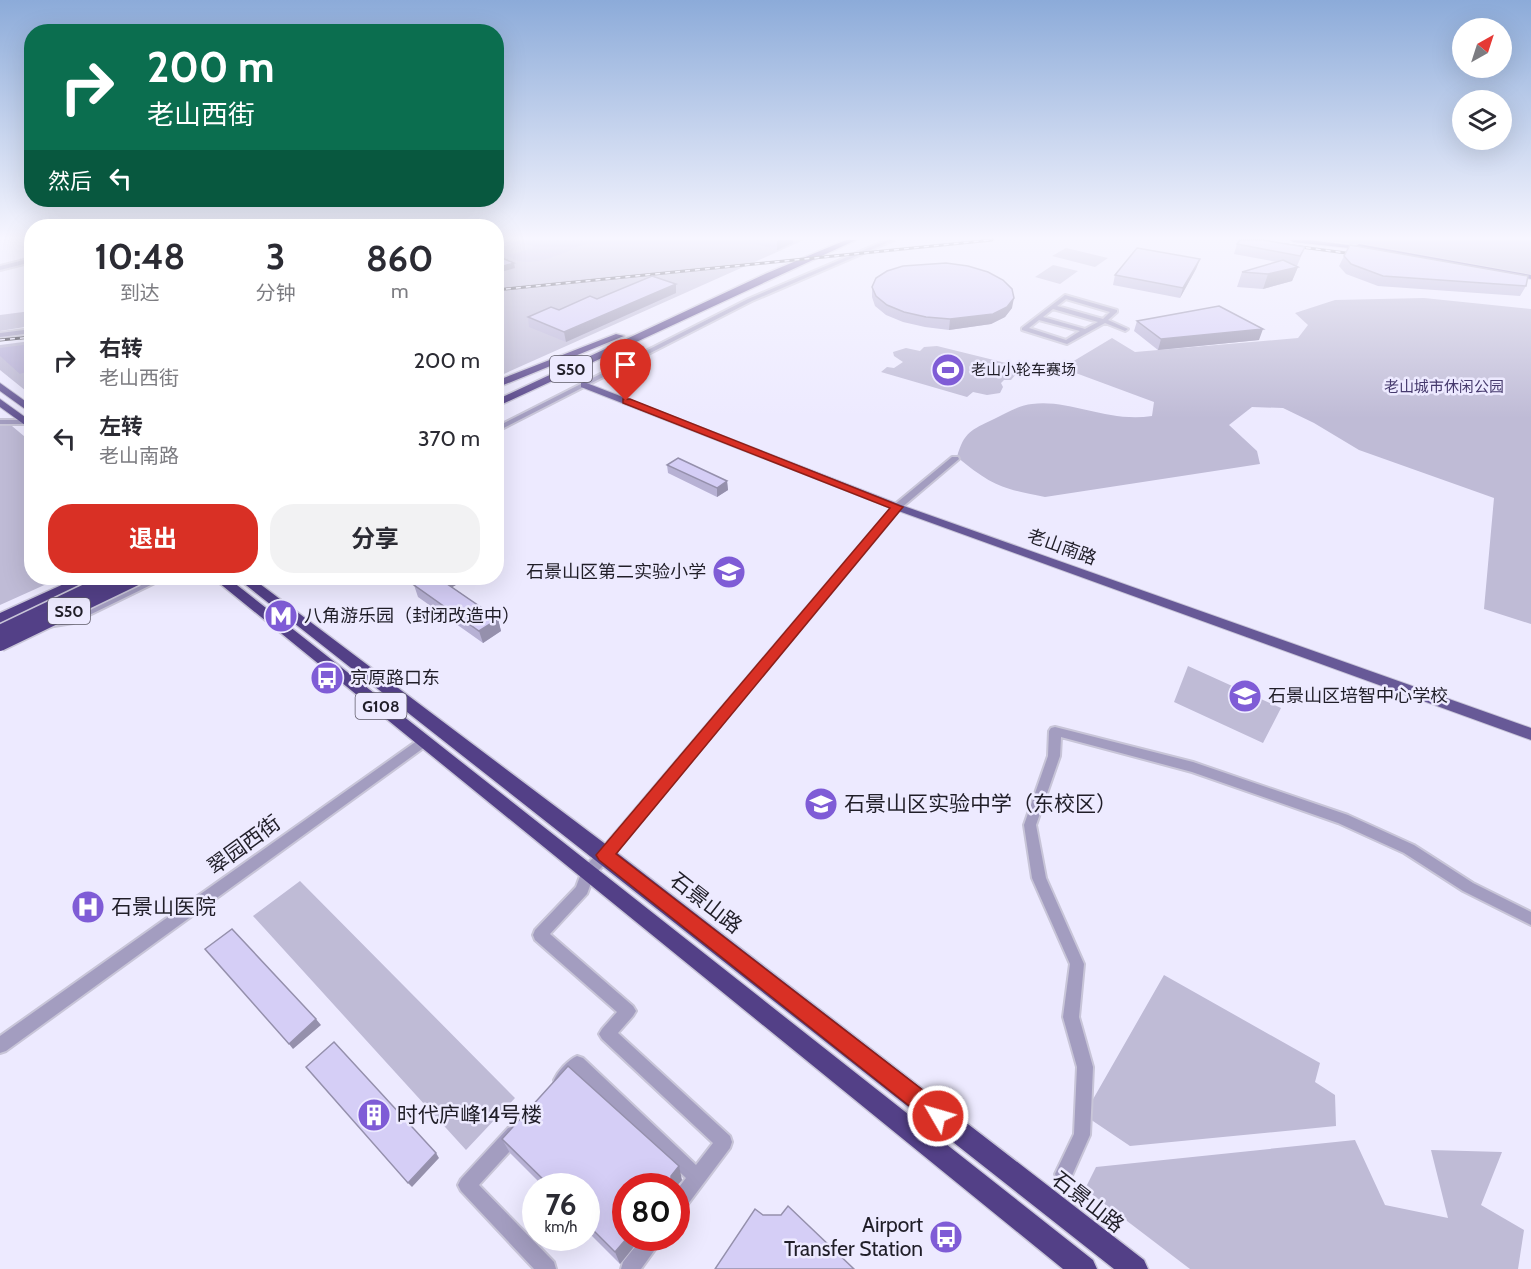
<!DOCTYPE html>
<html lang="zh">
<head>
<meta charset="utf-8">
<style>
	:root { --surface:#fff; --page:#f2f2f3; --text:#2b2b33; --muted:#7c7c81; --accent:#d93025 }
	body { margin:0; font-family:Cabin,"Noto Sans SC",sans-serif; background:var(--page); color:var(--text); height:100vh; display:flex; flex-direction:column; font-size:22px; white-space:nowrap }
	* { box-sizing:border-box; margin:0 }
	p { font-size:20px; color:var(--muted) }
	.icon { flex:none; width:33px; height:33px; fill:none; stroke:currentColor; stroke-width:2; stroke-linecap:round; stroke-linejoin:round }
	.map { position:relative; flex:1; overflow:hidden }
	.side { position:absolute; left:24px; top:219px; width:480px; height:366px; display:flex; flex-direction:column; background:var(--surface); border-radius:24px; box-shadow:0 6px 24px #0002 }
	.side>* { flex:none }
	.guide { position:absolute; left:24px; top:24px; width:480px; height:183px; border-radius:24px; box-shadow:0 6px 24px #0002; background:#0b6e4f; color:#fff; overflow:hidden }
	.needle { width:39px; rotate:39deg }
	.tools { position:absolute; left:1452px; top:18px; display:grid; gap:12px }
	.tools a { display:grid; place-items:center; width:60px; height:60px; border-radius:50%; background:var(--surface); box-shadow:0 6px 24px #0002; font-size:30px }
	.speed { position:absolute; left:522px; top:1173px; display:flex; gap:12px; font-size:30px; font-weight:700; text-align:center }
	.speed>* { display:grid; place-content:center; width:78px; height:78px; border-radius:50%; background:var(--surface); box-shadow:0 6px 24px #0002; line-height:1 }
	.speed small { font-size:15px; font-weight:400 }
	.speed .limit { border:9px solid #d22; background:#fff; color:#111 }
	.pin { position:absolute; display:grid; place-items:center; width:51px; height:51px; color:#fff; margin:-62px -26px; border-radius:50% 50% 50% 0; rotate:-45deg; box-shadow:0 0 6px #0007 }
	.pin .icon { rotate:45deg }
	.me { position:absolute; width:66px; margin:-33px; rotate:308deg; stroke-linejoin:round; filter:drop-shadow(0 0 4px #0008) }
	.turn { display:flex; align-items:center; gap:21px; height:126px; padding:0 24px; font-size:27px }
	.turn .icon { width:78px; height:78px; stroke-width:2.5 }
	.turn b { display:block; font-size:42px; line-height:51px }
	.then { display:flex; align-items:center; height:57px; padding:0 24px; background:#0003; gap:12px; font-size:22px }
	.eta { display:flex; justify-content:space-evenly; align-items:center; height:102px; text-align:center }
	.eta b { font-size:36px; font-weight:700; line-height:42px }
	.cta { display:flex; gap:12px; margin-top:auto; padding:12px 24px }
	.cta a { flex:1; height:69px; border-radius:24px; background:var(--accent); color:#fff; font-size:24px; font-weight:700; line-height:69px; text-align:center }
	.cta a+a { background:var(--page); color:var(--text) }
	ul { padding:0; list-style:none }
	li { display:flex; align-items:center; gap:18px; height:78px; padding:0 24px }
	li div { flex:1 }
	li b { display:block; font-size:22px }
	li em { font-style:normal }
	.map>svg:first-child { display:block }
	.green { fill:#bfbbd6 }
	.forest { fill:#b7b0d7 }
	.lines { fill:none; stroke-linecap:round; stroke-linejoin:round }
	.minor-casing { stroke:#c8c5d8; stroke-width:4 }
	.major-casing { stroke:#c8c5d8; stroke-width:2 }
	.highway-casing { stroke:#c8c5d8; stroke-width:3 }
	.minor { fill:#a39dc0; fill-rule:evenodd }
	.major { fill:#675997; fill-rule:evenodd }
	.highway { fill:#534087; fill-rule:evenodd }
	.rail-casing { stroke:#3c3a45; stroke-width:3 }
	.rail { stroke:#edeaff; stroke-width:1.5; stroke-dasharray:5; stroke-linecap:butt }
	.highway-bridge-casing { stroke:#c8c5d8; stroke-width:17; stroke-linecap:butt }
	.highway-bridge { stroke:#534087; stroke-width:14 }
	.wall { fill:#b7b1d4 }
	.shaded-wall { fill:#9590ac }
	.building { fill:#d5cef6; stroke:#9590ac; stroke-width:1.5 }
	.route { fill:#d93025; stroke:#8d1f18; stroke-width:1.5 }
	.labels { text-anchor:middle; stroke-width:5; stroke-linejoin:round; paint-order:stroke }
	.far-poi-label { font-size:15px; fill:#201e28; stroke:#edeaff; text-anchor:start }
	.far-park-label { font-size:15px; fill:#463a6d; stroke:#edeaff }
	.shield { fill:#edeaff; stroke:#5e5b68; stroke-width:1.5 }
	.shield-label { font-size:16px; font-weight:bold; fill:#201e28 }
	.street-label { font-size:18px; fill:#201e28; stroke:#edeaff }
	.poi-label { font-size:18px; fill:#201e28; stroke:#edeaff; text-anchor:start }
	.near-poi-label { font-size:21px; fill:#201e28; stroke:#edeaff; text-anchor:start }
	.near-street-label { font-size:21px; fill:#201e28; stroke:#edeaff }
</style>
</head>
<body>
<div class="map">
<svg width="1531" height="1269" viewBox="0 0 1531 1269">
	<rect width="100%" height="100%" fill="#edeaff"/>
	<path class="green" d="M496,240H804L497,377Z
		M1321,240H1531V276L1386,249Z
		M1066,248L1108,258L1095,267L1052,256Z
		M1053,265L1078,271L1060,284L1035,277Z
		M1424,298L1531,309V624L1484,609L1494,498L1359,450L1314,423L1283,408L1252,407L1229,425L1257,451L1260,464L1045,497C1002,489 991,485 957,457C964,432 971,430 994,419C1005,414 1019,405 1032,404C1070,399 1108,423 1152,416L1154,402L1073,372L1072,362L1112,338L1135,352L1298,338L1308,325L1295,313L1335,300Z
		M31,311V326L0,331V315Z
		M31,341V395L0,370V345Z
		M937,346L1014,365L1010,369L1016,374L1011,380H1004L1001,383L1003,387L1000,393L987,395L973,392L967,397L881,372L887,367L894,368L903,362L894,356L893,352L906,348L920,351L924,347Z
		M0,426H12L31,442L32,578H60L0,605Z
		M1188,666L1281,708L1263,743L1174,702Z
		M300,881L515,1098L466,1150L253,916Z
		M1164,975L1320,1063L1315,1082L1335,1095L1336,1126L1130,1146L1084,1115Z
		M1355,1140L1385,1205L1448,1218L1431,1150L1502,1152L1481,1205L1524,1230L1518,1269H1190L1085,1189L1096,1167Z"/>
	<path class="forest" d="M529,240H594C570,249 530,274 507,255L531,249L533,246L519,241Z
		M31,344V370L20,374L0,356V348Z"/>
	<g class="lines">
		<defs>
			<path id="minor" d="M887,240H894L752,301L496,432V427L748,299Z
				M32,258V262L0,270V266Z
				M1065,295L1117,310V312L1108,320L1128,329L1125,331L1105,323L1067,344L1022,330V328ZM1066,299L1110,312L1103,319L1057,306ZM1053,309L1098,322L1085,329L1043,317ZM1039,320L1080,331L1066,340L1029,328Z
				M32,329V333L0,337V333Z
				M0,420H25L29,422L25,424H0Z
				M952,457H958L959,459L900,509L610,859L594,875L587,894L550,934L633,1006L636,1011L633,1016L618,1033L730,1136L732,1142L730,1148L682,1212L676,1215V1191L686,1178L577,1075L568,1086L562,1088L556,1086L554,1080C558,1071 568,1060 577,1056L583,1058L696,1165L713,1143L602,1039L599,1034L602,1029L617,1012L535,940L533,935L535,930L576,887L583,868L600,851L894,505Z
				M151,578H163L161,580L73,623L48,627L43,624L48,621L67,618Z
				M1055,727L1193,762L1348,815L1414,845L1473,883L1531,912V925L1463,891L1404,853L1338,823L1192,772L1061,737L1060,756L1036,825L1046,878L1084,964L1079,1017L1093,1067L1090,1135L1070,1180L1064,1183L1058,1180L1055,1174L1074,1134L1077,1067L1063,1017L1070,964L1032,878L1024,825L1048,756L1049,731L1051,728Z
				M425,736L429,738L431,741L429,744L6,1051L0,1053V1036L421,738Z
				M514,1126L520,1128L522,1134L520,1140L479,1185L554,1262L556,1269H534L461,1191L458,1185L461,1179L508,1128Z
				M642,1238H662L659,1244L641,1269H621L623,1262Z"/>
			<path id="major" d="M1290,240H1309L1356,246L1359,244L1531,275V279L1368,250L1293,242Z
				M584,382L901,505L1531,728V740L893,509L581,387V383Z
				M0,383L32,406V414L0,391Z
				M0,399L32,422V430L0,407Z"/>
			<path id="highway" d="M846,240H856L496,407V400L765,274Z
				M616,334L624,336L496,388V381Z
				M77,578H95L93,581L0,624V613Z
				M213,578H228L1093,1260L1097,1269H1063Z
				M237,578H252L612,849L1144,1260L1148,1269H1114Z"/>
		</defs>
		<use href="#minor" class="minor-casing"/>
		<use href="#major" class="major-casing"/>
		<use href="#highway" class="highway-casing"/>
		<use href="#minor" class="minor"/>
		<use href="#major" class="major"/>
		<use href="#highway" class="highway"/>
		<defs>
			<path id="rail" d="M1286,245L1361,255
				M496,290L992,240
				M0,340L32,337"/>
		</defs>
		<use href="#rail" class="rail-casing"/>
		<use href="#rail" class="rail"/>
		<defs>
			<path id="highway-bridge" d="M0,632L113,578
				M0,644L137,578"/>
		</defs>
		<use href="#highway-bridge" class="highway-bridge-casing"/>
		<use href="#highway-bridge" class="highway-bridge"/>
	</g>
	<path class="wall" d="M742,240H793V243L777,250Z
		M1237,244L1305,247L1297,266L1294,265L1298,267L1292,281L1263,289L1237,287L1242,272L1277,262L1234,254Z
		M1344,256L1526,286L1520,296L1378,286L1346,274L1339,266Z
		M1200,259L1196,269L1180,298L1113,285L1115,275Z
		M496,260L514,263L515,268L501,272L496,270Z
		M676,284V293L566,342L529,327L528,317L559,310L597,299Z
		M872,287L1012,308L1005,317L991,324L949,330L925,327L903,322L886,315L875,306L872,297Z
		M1137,321L1259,340L1158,350L1134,331Z
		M667,465L727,481L728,490L717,497L668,473Z
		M415,578H468L452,587L498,619L501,631L483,643L418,597L414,585L417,583Z
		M502,1139L682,1180L626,1238H641L620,1264L586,1230V1186H543L510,1153Z"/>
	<path class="shaded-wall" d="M779,240H793V243L777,250V241Z
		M1200,259L1196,269L1180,298L1183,288Z
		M514,263L515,268L501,272L500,267Z
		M1298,267L1292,281L1263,289L1268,274Z
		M676,284V293L566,342L564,332Z
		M1014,298L1012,308L1005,317L991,324L949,330L950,319Z
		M1263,329L1259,340L1158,350L1161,339Z
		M727,481L728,490L717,497V488Z
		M444,578H468L444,592L440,579Z
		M498,619L501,631L483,643L479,631Z
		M316,1019L321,1025L293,1049L289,1044Z
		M436,1153L439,1158L412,1187L408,1183Z
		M679,1166L682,1180L676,1187L667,1186L671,1176Z
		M627,1238H641L620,1264L615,1252Z"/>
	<path class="building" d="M1240,240H1263L1305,247L1300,256L1237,244Z
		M1350,245L1528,276L1526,286L1383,276L1351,264L1344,256Z
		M1137,248L1200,259L1183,288L1115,275Z
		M502,258L514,263L500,267L496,266V260Z
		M1283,260L1298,267L1268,274L1242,272Z
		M946,263L968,266L988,272L1003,280L1012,289L1014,298L1007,307L993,314L950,319L926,317L904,312L887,305L876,296L872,287L876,278L887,271L903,266Z
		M652,276L676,284L564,332L528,317L551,307L559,310L590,296L597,299Z
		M1219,306L1263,329L1161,339L1137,321Z
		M678,458L727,481L717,488L667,465Z
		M416,578H444L440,579L498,619L479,631L414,585L421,581Z
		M232,929L316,1019L289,1044L205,949Z
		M334,1042L436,1153L408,1183L306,1067Z
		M568,1066L679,1166L671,1176V1182L667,1186H626V1238H627L615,1252L586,1223V1186H550L502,1139Z
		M788,1206L854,1269H715L755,1209L763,1215H781Z"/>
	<linearGradient id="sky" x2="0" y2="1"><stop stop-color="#8cabd9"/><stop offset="0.57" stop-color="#f7f6ff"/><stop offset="1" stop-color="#f7f6ff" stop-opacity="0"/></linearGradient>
	<rect width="1531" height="418" fill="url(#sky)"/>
	<path class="route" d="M623,399H630L903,507L616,854L946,1108L949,1116L946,1123L938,1126L931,1123L599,860L596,855L890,508L623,403Z"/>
	<defs>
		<symbol id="stadium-disc" viewBox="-11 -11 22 22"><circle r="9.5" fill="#7f5cd6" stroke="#edeaff"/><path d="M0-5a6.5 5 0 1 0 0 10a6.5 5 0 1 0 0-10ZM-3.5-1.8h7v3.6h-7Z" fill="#fff"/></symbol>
		<symbol id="school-disc" viewBox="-11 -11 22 22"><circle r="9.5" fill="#7f5cd6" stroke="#edeaff"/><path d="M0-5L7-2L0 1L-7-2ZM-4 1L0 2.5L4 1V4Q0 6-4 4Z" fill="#fff"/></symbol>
		<symbol id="metro-disc" viewBox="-11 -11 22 22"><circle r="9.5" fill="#7f5cd6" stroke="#edeaff"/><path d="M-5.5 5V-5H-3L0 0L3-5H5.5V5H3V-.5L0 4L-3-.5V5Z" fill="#fff"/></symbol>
		<symbol id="bus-disc" viewBox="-11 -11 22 22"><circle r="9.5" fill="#7f5cd6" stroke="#edeaff"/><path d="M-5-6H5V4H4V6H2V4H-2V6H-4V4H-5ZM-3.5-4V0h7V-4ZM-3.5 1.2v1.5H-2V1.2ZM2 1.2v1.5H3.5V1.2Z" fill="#fff"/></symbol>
		<symbol id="hospital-disc" viewBox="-11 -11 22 22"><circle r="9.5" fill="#7f5cd6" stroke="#edeaff"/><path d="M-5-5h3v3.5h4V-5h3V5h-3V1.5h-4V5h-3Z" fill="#fff"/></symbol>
		<symbol id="building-disc" viewBox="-11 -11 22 22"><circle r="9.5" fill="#7f5cd6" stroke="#edeaff"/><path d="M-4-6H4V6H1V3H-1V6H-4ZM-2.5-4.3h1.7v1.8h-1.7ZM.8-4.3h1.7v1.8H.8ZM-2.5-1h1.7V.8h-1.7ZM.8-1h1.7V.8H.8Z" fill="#fff"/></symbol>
	</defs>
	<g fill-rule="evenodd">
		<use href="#stadium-disc" x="929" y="351" width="38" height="38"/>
		<use href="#school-disc" x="710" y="553" width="38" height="38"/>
		<use href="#metro-disc" x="262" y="597" width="38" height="38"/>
		<use href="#bus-disc" x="308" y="659" width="38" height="38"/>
		<use href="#school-disc" x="1226" y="677" width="38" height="38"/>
		<use href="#school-disc" x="802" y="785" width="38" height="38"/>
		<use href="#hospital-disc" x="69" y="888" width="38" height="38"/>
		<use href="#building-disc" x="355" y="1096" width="38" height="38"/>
		<use href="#bus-disc" x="927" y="1218" width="38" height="38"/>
	</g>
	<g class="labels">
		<g class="far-poi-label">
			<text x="971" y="375">老山小轮车赛场</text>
		</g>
		<g class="far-park-label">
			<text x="1444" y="392">老山城市休闲公园</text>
		</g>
		<g class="shield">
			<rect x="550" y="356" width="42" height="26" rx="4.5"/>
			<rect x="48" y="598" width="42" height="26" rx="4.5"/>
			<rect x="355.5" y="693" width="51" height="26" rx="4.5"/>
		</g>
		<g class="shield-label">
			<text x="571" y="375">S50</text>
			<text x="69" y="617">S50</text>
			<text x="381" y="712">G108</text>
		</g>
		<g class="street-label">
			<text transform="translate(1062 547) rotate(20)" y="6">老山南路</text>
		</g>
		<g class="poi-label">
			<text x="706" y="578" text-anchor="end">石景山区第二实验小学</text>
			<text x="304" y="622">八角游乐园（封闭改造中）</text>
			<text x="350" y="684">京原路口东</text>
			<text x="1268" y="702">石景山区培智中心学校</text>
		</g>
		<g class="near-poi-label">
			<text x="844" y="811">石景山区实验中学（东校区）</text>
			<text x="111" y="914">石景山医院</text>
			<text x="397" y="1122">时代庐峰14号楼</text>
			<text x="923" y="1232" text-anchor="end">Airport<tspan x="923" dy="24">Transfer Station</tspan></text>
		</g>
		<g class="near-street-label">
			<text transform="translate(244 845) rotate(-36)" y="7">翠园西街</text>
			<text transform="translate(706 903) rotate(38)" y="7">石景山路</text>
			<text transform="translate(1088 1202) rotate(38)" y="7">石景山路</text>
		</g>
	</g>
</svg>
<div class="tools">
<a><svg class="needle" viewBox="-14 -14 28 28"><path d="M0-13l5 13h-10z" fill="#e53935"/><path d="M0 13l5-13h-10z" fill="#7c7c81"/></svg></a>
<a><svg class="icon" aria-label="layers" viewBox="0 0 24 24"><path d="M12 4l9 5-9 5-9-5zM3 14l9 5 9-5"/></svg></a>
</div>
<div class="speed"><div>76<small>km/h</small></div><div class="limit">80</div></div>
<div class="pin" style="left:626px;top:401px;background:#d93025"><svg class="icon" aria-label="arrive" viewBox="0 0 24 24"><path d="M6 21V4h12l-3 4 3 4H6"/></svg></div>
<svg class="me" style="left:938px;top:1116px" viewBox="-20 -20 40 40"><circle r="17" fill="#d93025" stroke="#fff" stroke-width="3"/><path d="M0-11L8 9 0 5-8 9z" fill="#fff"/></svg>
<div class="guide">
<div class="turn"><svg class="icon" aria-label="right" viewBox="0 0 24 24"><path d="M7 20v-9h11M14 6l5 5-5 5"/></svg><div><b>200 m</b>老山西街</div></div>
<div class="then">然后<svg class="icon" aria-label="left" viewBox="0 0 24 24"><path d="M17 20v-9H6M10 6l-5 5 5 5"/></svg></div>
</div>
<section class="side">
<div class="eta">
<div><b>10:48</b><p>到达</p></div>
<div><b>3</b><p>分钟</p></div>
<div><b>860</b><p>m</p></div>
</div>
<ul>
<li><svg class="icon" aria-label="right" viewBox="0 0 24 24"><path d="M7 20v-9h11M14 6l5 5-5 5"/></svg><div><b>右转</b><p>老山西街</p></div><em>200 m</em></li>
<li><svg class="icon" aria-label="left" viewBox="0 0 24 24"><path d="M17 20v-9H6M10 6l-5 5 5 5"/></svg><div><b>左转</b><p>老山南路</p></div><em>370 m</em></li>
</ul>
<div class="cta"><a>退出</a><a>分享</a></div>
</section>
</div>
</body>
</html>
